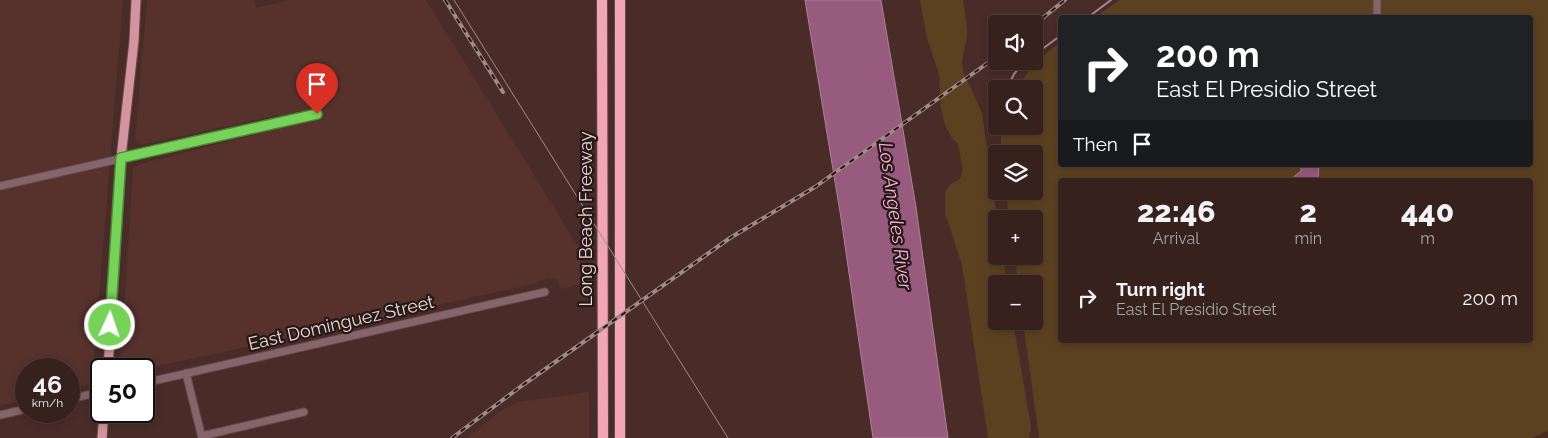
<!DOCTYPE html>
<html lang="en">
<head>
<meta charset="utf-8">
<style>
	:root { --surface:#37211d; --page:#3e2926; --text:#f1f3f6; --muted:#aaa3a4; --line:#513e3b }
	body { margin:0; font-family:Raleway,sans-serif; background:var(--page); color:var(--text); height:100vh; display:flex; flex-direction:column; font-size:19px; white-space:nowrap }
	* { box-sizing:border-box; margin:0 }
	p { font-size:16px; color:var(--muted) }
	.icon { flex:none; width:28px; height:28px; fill:none; stroke:currentColor; stroke-width:2; stroke-linecap:round; stroke-linejoin:round }
	.map { position:relative; flex:1; overflow:hidden }
	.sheet { position:absolute; left:1058px; top:178px; width:475px; height:165px; display:flex; flex-direction:column; background:var(--surface); border-radius:5px; box-shadow:0 2px 8px #0003,0 0 0 1px var(--line) }
	.sheet>* { flex:none }
	.top-card { position:absolute; left:1058px; top:15px; width:475px; height:152px; border-radius:5px; box-shadow:0 2px 8px #0003,0 0 0 1px var(--line); background:#202124; color:#fff; overflow:hidden }
	.controls { position:absolute; left:988px; top:15px; display:grid; gap:10px }
	.controls a { display:grid; place-items:center; width:55px; height:55px; border-radius:5px; background:var(--surface); box-shadow:0 2px 8px #0003,0 0 0 1px var(--line); font-size:25px }
	.speed { position:absolute; left:15px; top:358px; display:flex; gap:10px; font-size:25px; font-weight:700; text-align:center }
	.speed>* { display:grid; place-content:center; width:65px; height:65px; border-radius:50%; background:var(--surface); box-shadow:0 2px 8px #0003,0 0 0 1px var(--line); line-height:1 }
	.speed small { font-size:12px; font-weight:400 }
	.speed .limit { border:2px solid #111; border-radius:8px; background:#fff; color:#111 }
	.pin { position:absolute; display:grid; place-items:center; width:42px; height:42px; color:#fff; margin:-51px -21px; border-radius:50% 50% 50% 0; rotate:-45deg; box-shadow:0 0 5px #0007 }
	.pin .icon { rotate:45deg }
	.me { position:absolute; width:55px; margin:-28px; rotate:3deg; stroke-linejoin:round; filter:drop-shadow(0 0 4px #0008) }
	.turn { display:flex; align-items:center; gap:18px; height:105px; padding:0 15px; font-size:22px }
	.turn .icon { width:65px; height:65px; stroke-width:2.5 }
	.turn b { display:block; font-size:35px; line-height:42px }
	.then { display:flex; align-items:center; height:48px; padding:0 15px; background:#0003; gap:10px; font-size:19px }
	.eta { display:flex; justify-content:space-evenly; align-items:center; height:85px; text-align:center }
	.eta b { font-size:30px; font-weight:800; line-height:35px }
	ul { padding:0; list-style:none }
	li { display:flex; align-items:center; gap:15px; height:70px; padding:0 15px }
	li div { flex:1 }
	li b { display:block; font-size:19px }
	li em { font-style:normal }
	.map>svg:first-child { display:block }
	.built { fill:#57322d }
	.green { fill:#5b4120; fill-rule:evenodd }
	.water { fill:#975b7e; stroke:#b08098 }
	.lines { fill:none; stroke-linecap:round; stroke-linejoin:round }
	.stream { stroke:#b08098; stroke-width:2 }
	.minor-casing { stroke:#664b46; stroke-width:9 }
	.major-casing { stroke:#664b46; stroke-width:11 }
	.highway-casing { stroke:#664b46; stroke-width:12 }
	.minor { stroke:#85656b; stroke-width:7 }
	.major { stroke:#d3949f; stroke-width:9 }
	.highway { stroke:#f2a6b4; stroke-width:10 }
	.tram { stroke:#a18a86; stroke-width:1 }
	.rail-casing { stroke:#a18a86; stroke-width:4 }
	.rail { stroke:#261816; stroke-width:2; stroke-dasharray:5.5; stroke-linecap:butt }
	.route-casing { stroke:#4d883a; stroke-width:12 }
	.route { stroke:#77d259; stroke-width:9 }
	.labels { text-anchor:middle; stroke-width:4.5; stroke-linejoin:round; paint-order:stroke }
	.street-label { font-size:18px; fill:#ead7d4; stroke:#261816 }
	.water-label { font-size:19px; font-style:italic; fill:#f9b1d9; stroke:#261816 }
</style>
</head>
<body>
<div class="map">
<svg width="1548" height="438" viewBox="0 0 1548 438">
	<rect width="100%" height="100%" fill="#492c27"/>
	<path class="built" d="M0,0H123L92,384L69,389V369H26V399L0,406Z
		M147,0H258L254,1L256,8L289,0H426L580,250V284L561,289L557,280L547,278L530,285L144,369H123L121,366L120,352L126,280L133,168L140,164L284,127L279,115L140,145L137,143L135,140Z
		M589,392V438H467L500,411L519,402Z"/>
	<path class="green" d="M920,0H963L967,27V37L962,61L963,71L982,113L997,219L996,256H1003L1007,284H996V321H1013L1031,427L1029,438H988L962,265L945,213V192L951,184L960,179L963,170L958,144L952,138L945,125L941,109L939,74L927,38Z
		M1120,0H1548V431L1532,438H1039L1023,321H1034V284H1018L1015,256H1034V219H1009L1006,191H1034V154H1001V129L1002,126H1034V89H1018C1027,69 1043,55 1060,43V165H1530V18L1095,17ZM1060,180H1530V340H1060Z"/>
	<path class="water" d="M805,0H881L916,207L948,438H873L841,218Z
		M1301,165H1319L1318,180H1290L1301,171Z"/>
	<g class="lines">
		<path class="stream" d="M1087,18L1111,0
			M1034,55L1060,36
			M1007,89L1014,74L1025,61"/>
		<defs>
			<path id="minor" d="M1377,18V0
				M0,186L317,114
				M186,373L202,438
				M144,383L545,292
				M69,399L101,392
				M0,415L26,409
				M202,436L304,412"/>
			<path id="major" d="M108,369L121,158L134,41L136,0
				M102,438L104,411"/>
			<path id="highway" d="M602,0L603,438
				M620,438V0"/>
		</defs>
		<use href="#minor" class="minor-casing"/>
		<use href="#major" class="major-casing"/>
		<use href="#highway" class="highway-casing"/>
		<use href="#minor" class="minor"/>
		<use href="#major" class="major"/>
		<use href="#highway" class="highway"/>
		<path class="tram" d="M454,0L728,438"/>
		<defs>
			<path id="rail" d="M445,0L503,92
				M1034,25L1065,0
				M452,438L520,387L730,238L815,187L996,57"/>
		</defs>
		<use href="#rail" class="rail-casing"/>
		<use href="#rail" class="rail"/>
	</g>
	<g class="lines">
		<defs>
			<path id="route" d="M110,325L121,158L317,114"/>
		</defs>
		<use href="#route" class="route-casing"/>
		<use href="#route" class="route"/>
	</g>
	<g class="labels">
		<g class="street-label">
			<text transform="translate(586 219) rotate(-90)" y="6">Long Beach Freeway</text>
			<text transform="translate(341 323) rotate(-13)" y="6">East Dominguez Street</text>
		</g>
		<g class="water-label">
			<text transform="translate(896 216) rotate(82)" y="7">Los Angeles River</text>
		</g>
	</g>
</svg>
<div class="controls">
<a><svg class="icon" aria-label="sound" viewBox="0 0 24 24"><path d="M4 9h4l5-4v14l-5-4H4zM17 9q2 3 0 6"/></svg></a>
<a><svg class="icon" aria-label="search" viewBox="0 0 24 24"><circle cx="10" cy="10" r="6"/><path d="M15 15l6 6"/></svg></a>
<a><svg class="icon" aria-label="layers" viewBox="0 0 24 24"><path d="M12 4l9 5-9 5-9-5zM3 14l9 5 9-5"/></svg></a>
<a>+</a>
<a>−</a>
</div>
<div class="speed"><div>46<small>km/h</small></div><div class="limit">50</div></div>
<div class="pin" style="left:317px;top:114px;background:#d93025"><svg class="icon" aria-label="arrive" viewBox="0 0 24 24"><path d="M6 21V4h12l-3 4 3 4H6"/></svg></div>
<svg class="me" style="left:110px;top:325px" viewBox="-20 -20 40 40"><circle r="17" fill="#77d259" stroke="#fff" stroke-width="3"/><path d="M0-11L8 9 0 5-8 9z" fill="#fff"/></svg>
<div class="top-card">
<div class="turn"><svg class="icon" aria-label="right" viewBox="0 0 24 24"><path d="M7 20v-9h11M14 6l5 5-5 5"/></svg><div><b>200 m</b>East El Presidio Street</div></div>
<div class="then">Then<svg class="icon" aria-label="arrive" viewBox="0 0 24 24"><path d="M6 21V4h12l-3 4 3 4H6"/></svg></div>
</div>
<section class="sheet">
<div class="eta">
<div><b>22:46</b><p>Arrival</p></div>
<div><b>2</b><p>min</p></div>
<div><b>440</b><p>m</p></div>
</div>
<ul>
<li><svg class="icon" aria-label="right" viewBox="0 0 24 24"><path d="M7 20v-9h11M14 6l5 5-5 5"/></svg><div><b>Turn right</b><p>East El Presidio Street</p></div><em>200 m</em></li>
</ul>
</section>
</div>
</body>
</html>
